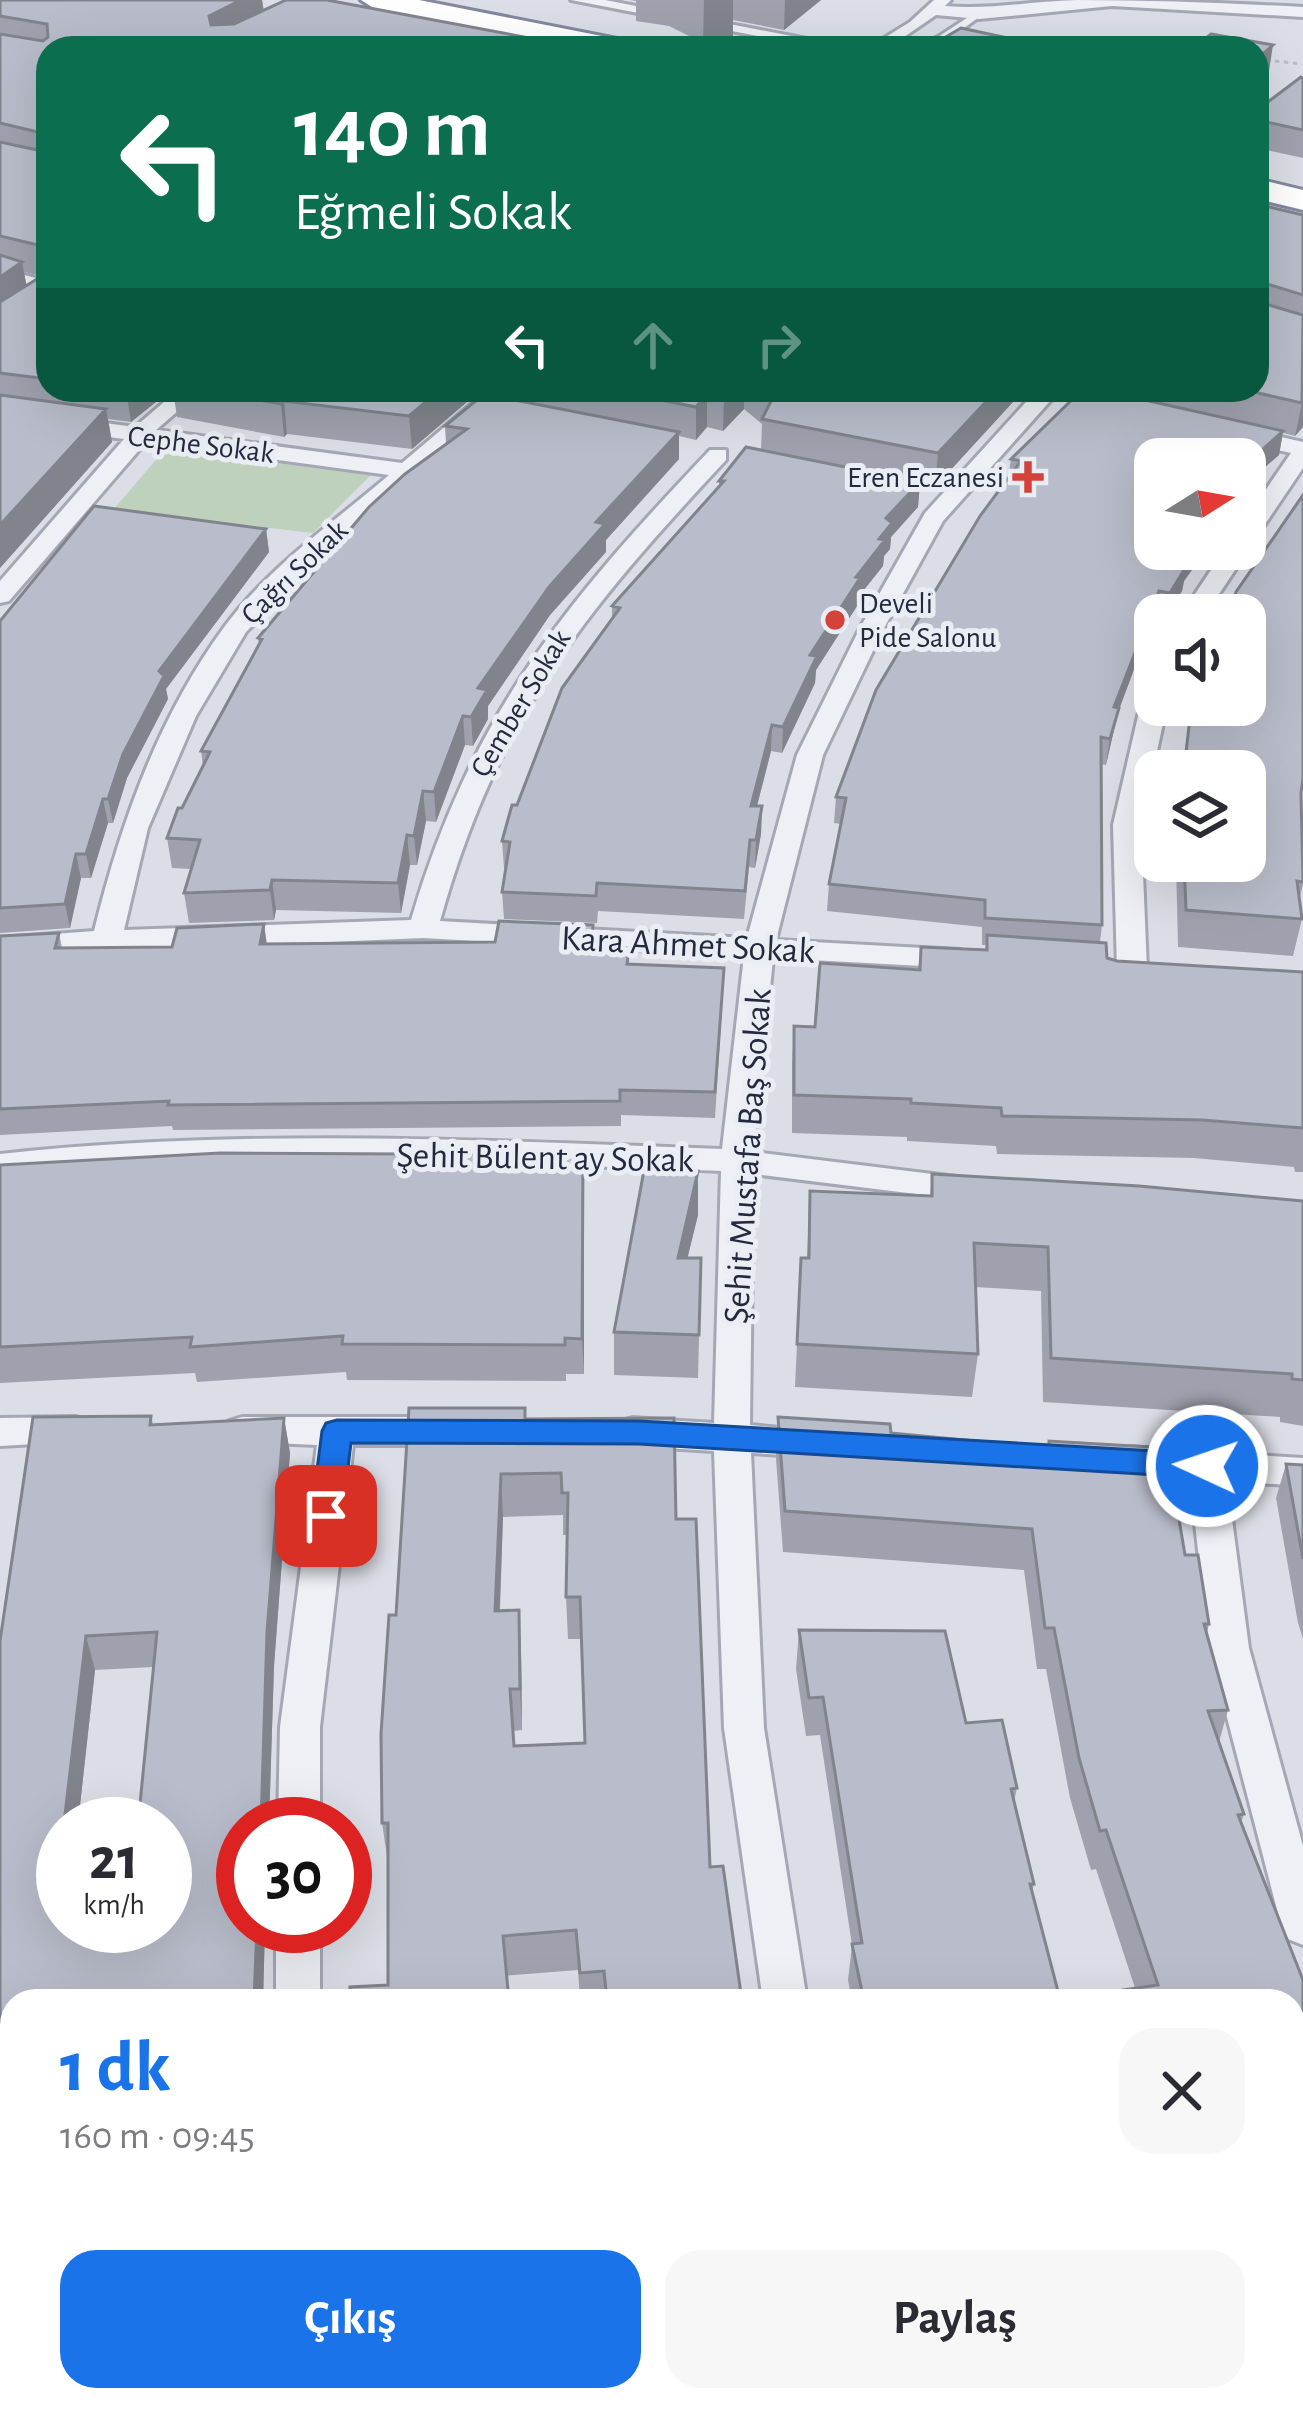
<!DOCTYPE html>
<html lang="tr">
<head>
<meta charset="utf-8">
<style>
	:root { --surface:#fff; --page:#f7f7f7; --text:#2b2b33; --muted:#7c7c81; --accent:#1a73e8 }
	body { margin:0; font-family:"Alegreya Sans",sans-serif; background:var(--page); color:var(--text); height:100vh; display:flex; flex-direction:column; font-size:45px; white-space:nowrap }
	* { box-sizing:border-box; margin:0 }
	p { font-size:39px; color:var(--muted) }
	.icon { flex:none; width:66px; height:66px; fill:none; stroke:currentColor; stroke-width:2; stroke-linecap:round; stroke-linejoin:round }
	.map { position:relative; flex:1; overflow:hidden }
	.sheet { position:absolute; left:0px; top:1989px; width:1305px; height:423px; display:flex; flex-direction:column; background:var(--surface); border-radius:36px 36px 0 0; box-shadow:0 12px 48px #0002 }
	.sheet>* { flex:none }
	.banner { position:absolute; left:36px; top:36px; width:1233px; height:366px; border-radius:36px; box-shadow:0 12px 48px #0002; background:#0b6e4f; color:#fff; overflow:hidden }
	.needle { width:78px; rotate:79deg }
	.buttons { position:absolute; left:1134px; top:438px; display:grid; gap:24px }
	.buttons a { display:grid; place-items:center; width:132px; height:132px; border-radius:24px; background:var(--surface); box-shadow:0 12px 48px #0002; font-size:60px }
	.speed { position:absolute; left:36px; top:1797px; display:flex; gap:24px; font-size:60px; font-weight:700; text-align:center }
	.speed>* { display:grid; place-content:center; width:156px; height:156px; border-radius:50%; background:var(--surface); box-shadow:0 12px 48px #0002; line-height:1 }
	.speed small { font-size:30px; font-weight:400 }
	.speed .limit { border:18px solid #d22; background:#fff; color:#111 }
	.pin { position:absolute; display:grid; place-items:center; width:102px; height:102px; color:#fff; margin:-51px; border-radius:24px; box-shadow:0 6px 18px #0006 }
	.me { position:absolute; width:132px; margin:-66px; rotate:273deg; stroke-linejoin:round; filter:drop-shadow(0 0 9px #0008) }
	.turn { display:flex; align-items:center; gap:42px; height:252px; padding:0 60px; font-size:54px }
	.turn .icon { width:156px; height:156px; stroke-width:2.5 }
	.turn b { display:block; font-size:84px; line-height:102px }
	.lanes { display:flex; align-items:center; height:114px; padding:0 60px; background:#0003; justify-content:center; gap:60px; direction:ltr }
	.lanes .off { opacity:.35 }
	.round { display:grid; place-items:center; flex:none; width:126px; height:126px; border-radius:36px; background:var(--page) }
	.head { display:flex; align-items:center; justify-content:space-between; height:204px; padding:0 60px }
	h1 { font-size:72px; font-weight:600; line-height:90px; color:var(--accent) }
	.button { display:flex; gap:24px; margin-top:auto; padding:24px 60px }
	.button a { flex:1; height:138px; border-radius:36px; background:var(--accent); color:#fff; font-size:48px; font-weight:600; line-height:138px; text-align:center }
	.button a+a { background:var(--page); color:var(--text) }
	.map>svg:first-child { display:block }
	.green { fill:#bed1bd }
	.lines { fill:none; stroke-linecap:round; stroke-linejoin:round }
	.lane-casing { stroke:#a5a8b4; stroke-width:6 }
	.street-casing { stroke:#a5a8b4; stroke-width:6 }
	.highway-casing { stroke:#83889e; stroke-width:6 }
	.path { stroke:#babcc5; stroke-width:3; stroke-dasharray:4.5 4.5; stroke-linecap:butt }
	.lane { fill:#eff0f5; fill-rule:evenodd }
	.street { fill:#eff0f5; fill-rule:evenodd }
	.highway { fill:#fff; fill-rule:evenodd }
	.wall { fill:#9fa2ae; fill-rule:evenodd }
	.shaded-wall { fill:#82848d }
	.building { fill:#b9bcca; stroke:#82848d; stroke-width:3; fill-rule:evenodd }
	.route { fill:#1a73e8; stroke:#114b97; stroke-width:3 }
	.poi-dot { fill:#d3433a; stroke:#ebedf5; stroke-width:4.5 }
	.labels { text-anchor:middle; stroke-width:10; stroke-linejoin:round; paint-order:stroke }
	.far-street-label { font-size:30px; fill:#25293e; stroke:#ebedf5 }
	.far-poi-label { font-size:30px; fill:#25293e; stroke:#ebedf5; text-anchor:end }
	.street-label { font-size:36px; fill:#25293e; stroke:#ebedf5 }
</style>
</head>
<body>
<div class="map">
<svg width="1303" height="2410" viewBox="0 0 1303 2410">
	<rect width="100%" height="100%" fill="#dcdee7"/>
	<path class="green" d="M166,448L372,474L313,533L113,510Z"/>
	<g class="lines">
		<defs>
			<path id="lane" d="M976,12L983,14C962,30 939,48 912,48L938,37Z"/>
			<path id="street" d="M571,0H605L854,48H819Z
				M934,0H951L945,6C990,10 1032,1 1077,0C1152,0 1228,3 1303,7V17L1112,6L979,19L936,15L888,48H868L910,22Z
				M0,269L48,281V293L0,281Z
				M178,390H202L156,430L402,463L488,390H512L309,567L246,632L196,716L148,828L124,930L411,920C472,714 565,603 710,450H726V460C584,612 497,717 440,921L747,938L797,755L860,628L925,513L1037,390H1060L943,521L884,628L823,755L776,940L960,950L975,959L960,968L773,958L754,1152L973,1179L985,1182L989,1190L985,1198L973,1201L753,1174L750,1425L833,1433L838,1443L833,1453L820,1457L751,1453L764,1728L807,2001H763L724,1728L714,1451L632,1446L619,1442L614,1432L619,1422L632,1418L714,1423L721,1171C482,1162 238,1150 0,1176V1154C238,1128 483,1140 722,1149L744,956L423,938L0,956V938L94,931C121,823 158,717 225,626C268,568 334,522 389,475L146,442L9,601L0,603V581L124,439L0,423V409L135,427Z
				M1237,427L1303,442V468L1253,542L1245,544L1249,549L1205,615H1181L1225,549H1245V520L1291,453L1229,439L1226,434Z
				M1155,691V705H1167L1141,825L1147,970L1132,979L1117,970L1113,825L1142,699Z
				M76,1417L89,1421L94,1431L89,1441L0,1446V1418Z
				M242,1417H448L461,1421L466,1431L461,1441L448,1445H353L320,1727V1824H278L280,1727L317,1445L229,1441L224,1431L229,1421Z
				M1129,1447L1303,1458V1486L1227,1481L1249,1648L1303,1846V1945L1288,1939L1281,1925L1209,1648L1190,1479L1116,1471L1111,1461L1116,1451Z
				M276,1926H320V2001H276Z
				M273,2400H323V2410H273Z
				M821,2400H871L873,2410H823Z"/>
			<path id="highway" d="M361,0H419L617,39L632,48H572L375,9Z
				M1257,179L1303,190V210L1257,199Z"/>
		</defs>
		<use href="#lane" class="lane-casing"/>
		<use href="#street" class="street-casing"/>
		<use href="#highway" class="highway-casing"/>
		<path class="path" d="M1257,59L1302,64
			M1257,90L1267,92"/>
		<use href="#lane" class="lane"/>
		<use href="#street" class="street"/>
		<use href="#highway" class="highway"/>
	</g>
	<path class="wall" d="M0,0H262L264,11L327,0L48,48V390H171L131,422L108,419L112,442L0,568ZM24,272L42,276L26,286Z
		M630,0H821L784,30L733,20V36L703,43L669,26L636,21V1Z
		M1303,78V158L1257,148V110Z
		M1257,204L1303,215V427L1295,436L1283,433L1279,455L1257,474L1245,490V459L1155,549H1207L1184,581L1182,591L1168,615L1154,616L1118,712L1106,765L1101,764L1102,925L1100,942L1107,958L1117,961L1303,972V1172H1295L1294,1167L1194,1158L997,1154L996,1146L907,1141V1137L792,1133V1064L794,1026L815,1027L918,970L921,947L985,950L986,945H982V927L827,911L829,884L841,824L834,823L836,797L1008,478L1011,459L1082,390H1257Z
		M173,390H481L412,449L287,434L284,437L177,417Z
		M505,390H1024L935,487L920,484L918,507L891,537L890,549L884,556L883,566L859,596V603L816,670L815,683L782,753L771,751L757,806H762L761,834L755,868L749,867L744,919L598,911L597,923L504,919L502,892L506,868H504L502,841L517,805L612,618V606L719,487V481L761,450L762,424L744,409L723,431L707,427L696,440L679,436V459L606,540V552L550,615L488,706V719L473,746L465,745L436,822L426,821L417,865H410L401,913L276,910L274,920L189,923L184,893L191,869L172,868L167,838L203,766L201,751L259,645L258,638L446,444L445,426L505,398Z
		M266,529L269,552L166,689L168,699L127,778L113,823H108L91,878H81L70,928L0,933V621Z
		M1191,708L1301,793L1303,885L1299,900L1302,919L1293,956L1178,947L1176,861H1245V771H1182Z
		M264,924L267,944L629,948V965L723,992L715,1118L621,1115V1126L173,1130L172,1126L0,1135V936L59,933L62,948L172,947Z
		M583,1155L584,1374H566V1381L347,1380L346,1372L197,1382L195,1373L0,1383V1165Z
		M698,1171V1215L687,1258H701L698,1378L614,1375V1332Z
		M932,1174L1303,1201V1426L1280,1422V1417L1043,1402L1041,1291L975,1287L978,1354L972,1397L795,1387L801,1258H807L810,1191L930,1196Z
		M151,1416L153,1424L284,1418L290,1453L274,1666L269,1824H243V1926H265L263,2001H12V2145L0,2146V1641ZM153,1667L165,1926L63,1824L78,1822L95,1670Z
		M778,1417L891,1433L1048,1448L1049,1441L1185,1555L1209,1624L1207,1633L1228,1710L1219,1742L1244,1814L1241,1823L1303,1980V2225L1293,2224V2001H1120L1123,1990L1135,1988L1096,1869L1091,1870L1070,1798L1046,1669H1037L1024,1570L783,1552L776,1459Z
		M525,1419L676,1519L710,1867L742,2001H580L578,1970L388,1985V1863L382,1823L396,1615ZM563,1515V1535H567L566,1597L568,1639H582L585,1743L514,1746L513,1731L522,1730L521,1652L500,1611L503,1517Z
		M1286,1464L1303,1465V1639L1298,1623L1276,1498Z
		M799,1630L966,1723L1017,1788L1014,1802L1034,1884L1032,1893L1059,2001H852L848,1980L852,1945L820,1735L806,1736L796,1669Z
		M639,2400H794L793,2410H640Z
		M920,2400H1114L1116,2410H921Z
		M1197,2400H1293L1303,2410H1199Z"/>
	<path class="shaded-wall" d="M241,0H262L264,16L212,44L209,16Z
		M704,0H733V36L703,43Z
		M785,0H821L784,30Z
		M1003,37L1002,48H986Z
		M1273,45L1269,71L1257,81V59Z
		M22,262L28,293L0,312V277Z
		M126,390H171L131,422Z
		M440,390H481L412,449L409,416Z
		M731,390H744V409L723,431L724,398Z
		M997,390H1024L935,487L938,453Z
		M707,394V427L696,440V407Z
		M284,401L287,434L284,437L281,404Z
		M1303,401V427L1295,436L1302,403Z
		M106,409L112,442L0,568V525Z
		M1283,431L1279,455L1257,474L1245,490V471L1262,450Z
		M679,432V459L606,540V552L550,615L488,706V719L473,746L471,717L478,688L596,522Z
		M920,482L918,507L891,537L890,549L884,556L883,566L859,596V603L816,670L815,683L782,753L783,727L810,655L879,539L886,518Z
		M266,529L269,552L166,689L168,699L127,778L113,823L108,799L123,754L159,671Z
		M1193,549H1207L1184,581L1182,591L1166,615L1170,593L1182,564Z
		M1159,591L1154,616L1118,712L1106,765L1114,707Z
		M463,716L465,745L436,822L434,792Z
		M772,725L771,751L750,833L751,806Z
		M423,791L426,821L417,865L414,836Z
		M103,799L108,823L91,878L86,854Z
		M762,806L761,834L755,868L756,840Z
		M407,835L410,865L401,913L398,883Z
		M76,854L81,878L70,928L65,904Z
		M272,880L276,910L274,920L270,890Z
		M264,924L267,949L260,944Z
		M583,1155L584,1191V1374L582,1339Z
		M698,1171V1215L677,1301L678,1258Z
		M284,1418L290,1453L274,1666L269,1824H261L267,1632Z
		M501,1474L503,1517L498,1653L495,1611Z
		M519,1610L521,1652L522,1730L520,1689Z
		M86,1636L95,1670L78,1824H64Z
		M257,1926H265L263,2001H254Z
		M53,2400H59L63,2410H53Z
		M255,2400H263V2410H255Z"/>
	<path class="building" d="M0,0H241L209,16L211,25L234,24L286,0H327L583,48H48V379L0,373V302L45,274L46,247L0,236V142L42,151L47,146L46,134L0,123V34L43,41L48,37L47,24L0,16Z
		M961,28L1003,37L986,48H927Z
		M1211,34L1273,45L1257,59V48H1193Z
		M1301,77L1303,78V130L1257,120V110Z
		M1257,204L1303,215V295L1264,283L1258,287L1262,303L1303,315L1302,403L1245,390H1257Z
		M0,255L22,262L0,277Z
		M203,390H440L409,416L284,401L281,404Z
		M610,390H731L724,398L707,394L696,407Z
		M762,390H997L938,453L762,419L772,399Z
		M1082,390H1100L1283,431L1262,450L1245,471V459H1155V549H1193L1182,564L1187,565L1170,593L1159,591L1114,707L1119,708L1110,739L1101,737L1102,925L985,918V900L829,884L846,798L836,797L876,690L980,516L1021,461L1011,459Z
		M484,394L679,432L596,522L605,524L549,587L478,688L487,690L471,717L463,716L434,792L423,791L414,836L407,835L398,883L272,880L270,890L184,893L200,840L167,838L178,808H182L210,752L201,751L262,639L258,638L369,507L405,474L467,429L445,426Z
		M0,395L106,409L0,525Z
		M746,447L920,482L886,518L892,523L879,539L885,540L856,577L860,578L810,655L817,656L783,727L772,725L751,806H762L756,840H750L745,891L597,883L596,896L502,892L510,842L502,841L512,805H517L562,688L620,608L612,606L724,481H719Z
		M1303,495V778L1301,793L1303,882L1297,881L1302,919L1186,910L1184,861H1245V771H1184L1191,708L1192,705H1245V615H1228L1236,592Z
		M94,506L266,529L159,671L164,676L123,754L108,799H103L86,854H76L65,904L0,908V621Z
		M499,921L593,925L591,947L629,948L627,964L724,968L715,1092L620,1090V1101L168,1105L169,1101L0,1109V936L59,933L55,948L172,947L177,928L264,924L260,944L495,942Z
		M987,935L1106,943L1107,958L1117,961L1303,972V1128L1202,1120L1002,1116L1001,1108L911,1103V1099L794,1095V1026L815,1027L820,963L920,970L921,947L987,950Z
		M220,1153L583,1155L582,1339L565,1338V1345L342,1344L343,1336L190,1347L192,1337L0,1347V1165Z
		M645,1165L698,1171L678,1258H701L699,1335L614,1332Z
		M932,1174L1139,1186L1303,1201V1380L1292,1379V1374L1051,1358L1048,1247L974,1243L978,1354L797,1344L801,1258H809L810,1191L932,1196Z
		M409,1408H525V1419L674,1418L676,1519H696L710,1867L723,1866L742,2001H607L604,1971L580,1973L576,1930L503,1936L509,2001H349L350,1987L388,1985V1823H382L381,1734L389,1615H396ZM561,1473L562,1493H568L566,1597H580L585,1743L514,1746L510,1689H520L519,1610L495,1611L501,1474Z
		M151,1416L150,1425L284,1418L267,1632L261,1824H243V1926H257L254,2001H12V2112L0,2114V1641L33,1417ZM157,1632L138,1824H165V1926H63V1824H80V1822L64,1823L86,1636Z
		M778,1417L890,1424L891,1433L1049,1448V1441L1167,1448L1185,1555H1198L1209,1624H1204L1228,1710L1208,1711L1244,1814L1238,1815L1303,1980V2188L1293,2187V2001H1126L1123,1990L1158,1985L1106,1830L1100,1831L1079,1758L1054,1628H1045L1032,1529L785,1511Z
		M1286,1464L1303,1465V1559Z
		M799,1630L945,1631L966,1723L1002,1720L1017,1788L1011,1789L1034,1884H1030L1060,1999L1040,2001H864L852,1944L862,1943L823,1697L809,1698Z
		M12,2218V2400H53V2410H0V2220Z
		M1293,2275L1303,2276V2410H1228L1227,2400H1293Z
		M118,2400H255V2410H117Z
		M396,2400H555L556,2410H397Z
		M643,2400H794L732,2410H644Z
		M936,2400H1114L1116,2410H937Z"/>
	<path class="route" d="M337,1420L639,1421L1207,1454L1218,1457L1222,1466L1218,1474L1207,1478L639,1444L351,1443L342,1516L337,1524H315L311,1516L322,1431L326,1423Z"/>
	<g class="poi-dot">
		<path d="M1022 459h12v12h12v12h-12v12h-12v-12h-12v-12h12z"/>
		<circle cx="835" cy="620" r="12"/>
	</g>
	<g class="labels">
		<g class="far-street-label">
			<text transform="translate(201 444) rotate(7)" y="10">Cephe Sokak</text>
			<text transform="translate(294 572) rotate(-44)" y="10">Çağrı Sokak</text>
			<text transform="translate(520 703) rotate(-59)" y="10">Çember Sokak</text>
		</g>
		<g class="far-poi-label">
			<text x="1004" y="487">Eren Eczanesi</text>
			<text x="859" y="613" text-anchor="start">Develi<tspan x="859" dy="34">Pide Salonu</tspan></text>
		</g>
		<g class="street-label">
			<text transform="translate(688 943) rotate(3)" y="13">Kara Ahmet Sokak</text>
			<text transform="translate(545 1156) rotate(1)" y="13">Şehit Bülent ay Sokak</text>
			<text transform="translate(746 1156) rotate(-86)" y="13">Şehit Mustafa Baş Sokak</text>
		</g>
	</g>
</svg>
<div class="buttons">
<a><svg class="needle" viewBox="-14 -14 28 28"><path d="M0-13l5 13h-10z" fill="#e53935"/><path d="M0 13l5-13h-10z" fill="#7c7c81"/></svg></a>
<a><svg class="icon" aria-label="sound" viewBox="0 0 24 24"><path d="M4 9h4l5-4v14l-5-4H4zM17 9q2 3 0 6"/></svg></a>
<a><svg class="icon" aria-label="layers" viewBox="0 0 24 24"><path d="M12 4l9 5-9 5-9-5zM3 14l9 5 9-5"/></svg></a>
</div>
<div class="speed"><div>21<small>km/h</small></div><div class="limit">30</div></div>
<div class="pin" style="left:326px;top:1516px;background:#d93025"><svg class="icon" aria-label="arrive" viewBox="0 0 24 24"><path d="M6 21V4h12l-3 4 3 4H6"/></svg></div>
<svg class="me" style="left:1207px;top:1466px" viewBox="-20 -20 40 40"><circle r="17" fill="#1a73e8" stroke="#fff" stroke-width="3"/><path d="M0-11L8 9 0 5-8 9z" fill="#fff"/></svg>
<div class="banner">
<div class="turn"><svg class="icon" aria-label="left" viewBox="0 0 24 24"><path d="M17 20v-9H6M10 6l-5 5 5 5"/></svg><div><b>140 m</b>Eğmeli Sokak</div></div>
<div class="lanes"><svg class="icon" aria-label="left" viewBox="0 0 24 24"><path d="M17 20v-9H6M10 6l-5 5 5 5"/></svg><svg class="icon off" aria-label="ahead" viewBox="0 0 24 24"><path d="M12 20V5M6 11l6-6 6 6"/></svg><svg class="icon off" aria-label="right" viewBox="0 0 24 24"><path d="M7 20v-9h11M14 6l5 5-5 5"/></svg></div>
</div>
<section class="sheet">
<div class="head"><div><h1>1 dk</h1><p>160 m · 09:45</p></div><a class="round"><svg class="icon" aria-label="close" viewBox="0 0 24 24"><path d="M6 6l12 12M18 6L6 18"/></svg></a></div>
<div class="button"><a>Çıkış</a><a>Paylaş</a></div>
</section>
</div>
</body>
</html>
